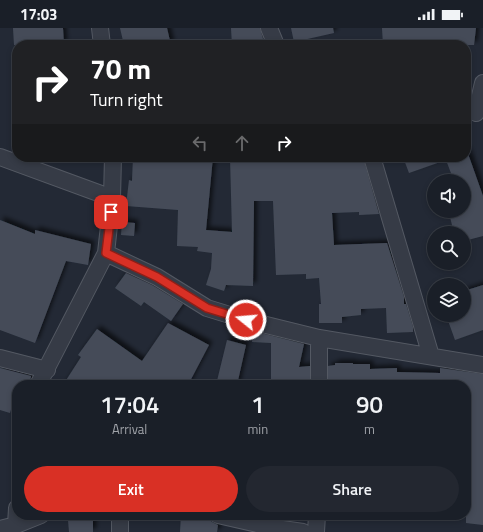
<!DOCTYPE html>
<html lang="en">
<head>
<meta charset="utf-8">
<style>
	:root { --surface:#1a1f28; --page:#232730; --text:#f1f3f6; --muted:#9fa2a8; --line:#383d45; --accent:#d93025 }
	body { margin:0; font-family:"Titillium Web",sans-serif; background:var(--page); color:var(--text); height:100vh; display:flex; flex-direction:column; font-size:15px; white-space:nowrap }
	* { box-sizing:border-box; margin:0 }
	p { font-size:13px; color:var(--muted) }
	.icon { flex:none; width:22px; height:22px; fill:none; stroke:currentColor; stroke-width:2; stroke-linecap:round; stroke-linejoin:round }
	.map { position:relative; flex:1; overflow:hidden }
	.side { position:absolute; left:12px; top:352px; width:459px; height:140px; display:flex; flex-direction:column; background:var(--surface); border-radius:16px; box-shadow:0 2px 6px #0003,0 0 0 1px var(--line) }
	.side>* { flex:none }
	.hud { position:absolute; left:12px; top:12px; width:459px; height:122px; border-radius:16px; box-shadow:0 2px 6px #0003,0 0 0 1px var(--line); background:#202124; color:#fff; overflow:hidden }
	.fabs { position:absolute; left:427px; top:146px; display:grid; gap:8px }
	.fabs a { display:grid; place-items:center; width:44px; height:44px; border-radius:50%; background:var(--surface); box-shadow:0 2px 6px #0003,0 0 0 1px var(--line); font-size:20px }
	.pin { position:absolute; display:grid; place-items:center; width:34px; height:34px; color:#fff; margin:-17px; border-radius:8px; box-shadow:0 2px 6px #0006 }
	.me { position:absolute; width:44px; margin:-22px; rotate:287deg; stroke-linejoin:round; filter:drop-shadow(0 0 3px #0008) }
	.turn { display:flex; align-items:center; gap:14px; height:84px; padding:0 12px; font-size:18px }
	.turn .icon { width:52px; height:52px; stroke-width:2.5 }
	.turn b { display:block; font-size:28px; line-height:34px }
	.lanes { display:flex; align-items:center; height:38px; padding:0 12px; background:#0003; justify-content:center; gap:20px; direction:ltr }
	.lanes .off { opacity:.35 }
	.eta { display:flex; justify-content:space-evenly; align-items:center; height:68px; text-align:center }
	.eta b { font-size:24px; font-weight:600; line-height:28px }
	.button { display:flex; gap:8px; margin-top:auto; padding:8px 12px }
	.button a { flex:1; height:46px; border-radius:24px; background:var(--accent); color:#fff; font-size:16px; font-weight:600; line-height:46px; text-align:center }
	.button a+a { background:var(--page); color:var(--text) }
	.status { display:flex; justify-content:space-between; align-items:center; height:28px; padding:0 20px; background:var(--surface); direction:ltr }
	.status svg { height:11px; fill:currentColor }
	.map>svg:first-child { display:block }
	.building { fill:#454c59; filter:url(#shadow) }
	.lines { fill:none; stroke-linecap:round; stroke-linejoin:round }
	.minor-casing { stroke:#545963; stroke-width:18 }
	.minor { stroke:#363b46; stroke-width:16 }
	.route-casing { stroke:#8d1f18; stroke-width:10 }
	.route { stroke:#d93025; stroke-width:7 }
</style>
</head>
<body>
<div class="status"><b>17:03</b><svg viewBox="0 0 49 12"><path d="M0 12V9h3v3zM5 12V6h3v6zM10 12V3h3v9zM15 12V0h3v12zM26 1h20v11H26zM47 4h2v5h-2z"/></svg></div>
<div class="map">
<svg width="483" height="504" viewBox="0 0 483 504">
	<defs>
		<filter id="shadow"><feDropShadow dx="3.5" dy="-3.5" stdDeviation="2" flood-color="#0009"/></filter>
	</defs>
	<rect width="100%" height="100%" fill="#232935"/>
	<path class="building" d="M13,0H63L64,17H14Z
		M120,0H167L171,17H124Z
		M231,0H260L263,11L255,13V17H232Z
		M291,0H333L334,5L294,14Z
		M382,0H476L474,17H446V15L418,17H383Z
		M466,120L483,168V208L464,213V205H454L450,189L464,185V153H454L446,132L409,145L403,129H466Z
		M133,129H213L206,202L232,204L230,129H363L379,186L359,187V184L332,185L334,217L387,215L404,269V276H406L413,299V304L387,305L386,280L361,281V287L342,289V295H319V276H321L319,250L306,251V246L276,247L273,173H254L253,258L226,257L224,263L206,257L211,241L212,225L197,223L198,219L177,218L178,182L126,178L129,152L132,153Z
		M0,192L35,206V202L91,216L88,237L66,233L35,315L0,302Z
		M122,194L135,195L134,208L121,207Z
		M126,245L152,257L183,276L171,293L144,274L141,278L115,260Z
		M483,257V302L455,312L446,287H464V263Z
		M168,295L209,317L188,357H63L81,329L78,327L97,301L142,333Z
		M253,303L304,316L299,339L310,338V357H271V315L252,314Z
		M227,312L246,317L237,357H216Z
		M335,335H353V336H370V341L397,340V344L440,345V340L483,346V497L466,495V357H328V338L335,337Z
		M0,340L31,348V349L29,357H17V371H14L10,385L0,382Z
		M181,487L199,488V491L210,492L212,494L218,497L217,504H180Z
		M93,491V504H69L68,492Z"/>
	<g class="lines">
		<defs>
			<path id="minor" d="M100,0L102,17
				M269,0L276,17
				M476,85L483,55
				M0,129L112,170
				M372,129L431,328
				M106,225L157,249L207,280L246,292L319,310L483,337
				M0,330L47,342
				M38,357L106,225L112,170L113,129
				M319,357V310
				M218,487L275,500L303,504
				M16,497L17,480
				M0,501L16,497L41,487
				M120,504V487
				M316,504L317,487"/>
		</defs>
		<use href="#minor" class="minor-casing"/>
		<use href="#minor" class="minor"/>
	</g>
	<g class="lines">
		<defs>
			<path id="route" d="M111,184L106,225L157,249L207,280L246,292"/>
		</defs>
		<use href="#route" class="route-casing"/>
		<use href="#route" class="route"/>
	</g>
</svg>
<div class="fabs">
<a><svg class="icon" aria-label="sound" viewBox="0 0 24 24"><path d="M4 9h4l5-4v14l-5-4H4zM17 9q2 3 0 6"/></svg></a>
<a><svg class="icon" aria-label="search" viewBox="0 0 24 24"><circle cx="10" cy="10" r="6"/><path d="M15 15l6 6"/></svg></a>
<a><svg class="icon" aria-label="layers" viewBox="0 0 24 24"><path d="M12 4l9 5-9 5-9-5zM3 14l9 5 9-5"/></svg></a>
</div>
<div class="pin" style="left:111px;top:184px;background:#d93025"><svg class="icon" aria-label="arrive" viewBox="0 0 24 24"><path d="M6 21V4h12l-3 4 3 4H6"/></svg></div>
<svg class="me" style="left:246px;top:292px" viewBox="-20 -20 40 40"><circle r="17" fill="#d93025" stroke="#fff" stroke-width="3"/><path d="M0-11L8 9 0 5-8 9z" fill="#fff"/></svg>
<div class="hud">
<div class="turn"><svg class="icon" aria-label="right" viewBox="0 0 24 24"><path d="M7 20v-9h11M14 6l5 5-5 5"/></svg><div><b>70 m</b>Turn right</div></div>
<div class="lanes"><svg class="icon off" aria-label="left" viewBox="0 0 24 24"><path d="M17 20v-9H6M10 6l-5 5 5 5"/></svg><svg class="icon off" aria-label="ahead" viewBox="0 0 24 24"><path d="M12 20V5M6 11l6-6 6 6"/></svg><svg class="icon" aria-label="right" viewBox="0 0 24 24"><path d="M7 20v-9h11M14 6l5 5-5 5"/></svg></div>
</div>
<section class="side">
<div class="eta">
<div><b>17:04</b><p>Arrival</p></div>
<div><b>1</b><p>min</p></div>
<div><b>90</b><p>m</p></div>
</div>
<div class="button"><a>Exit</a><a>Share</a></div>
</section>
</div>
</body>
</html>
